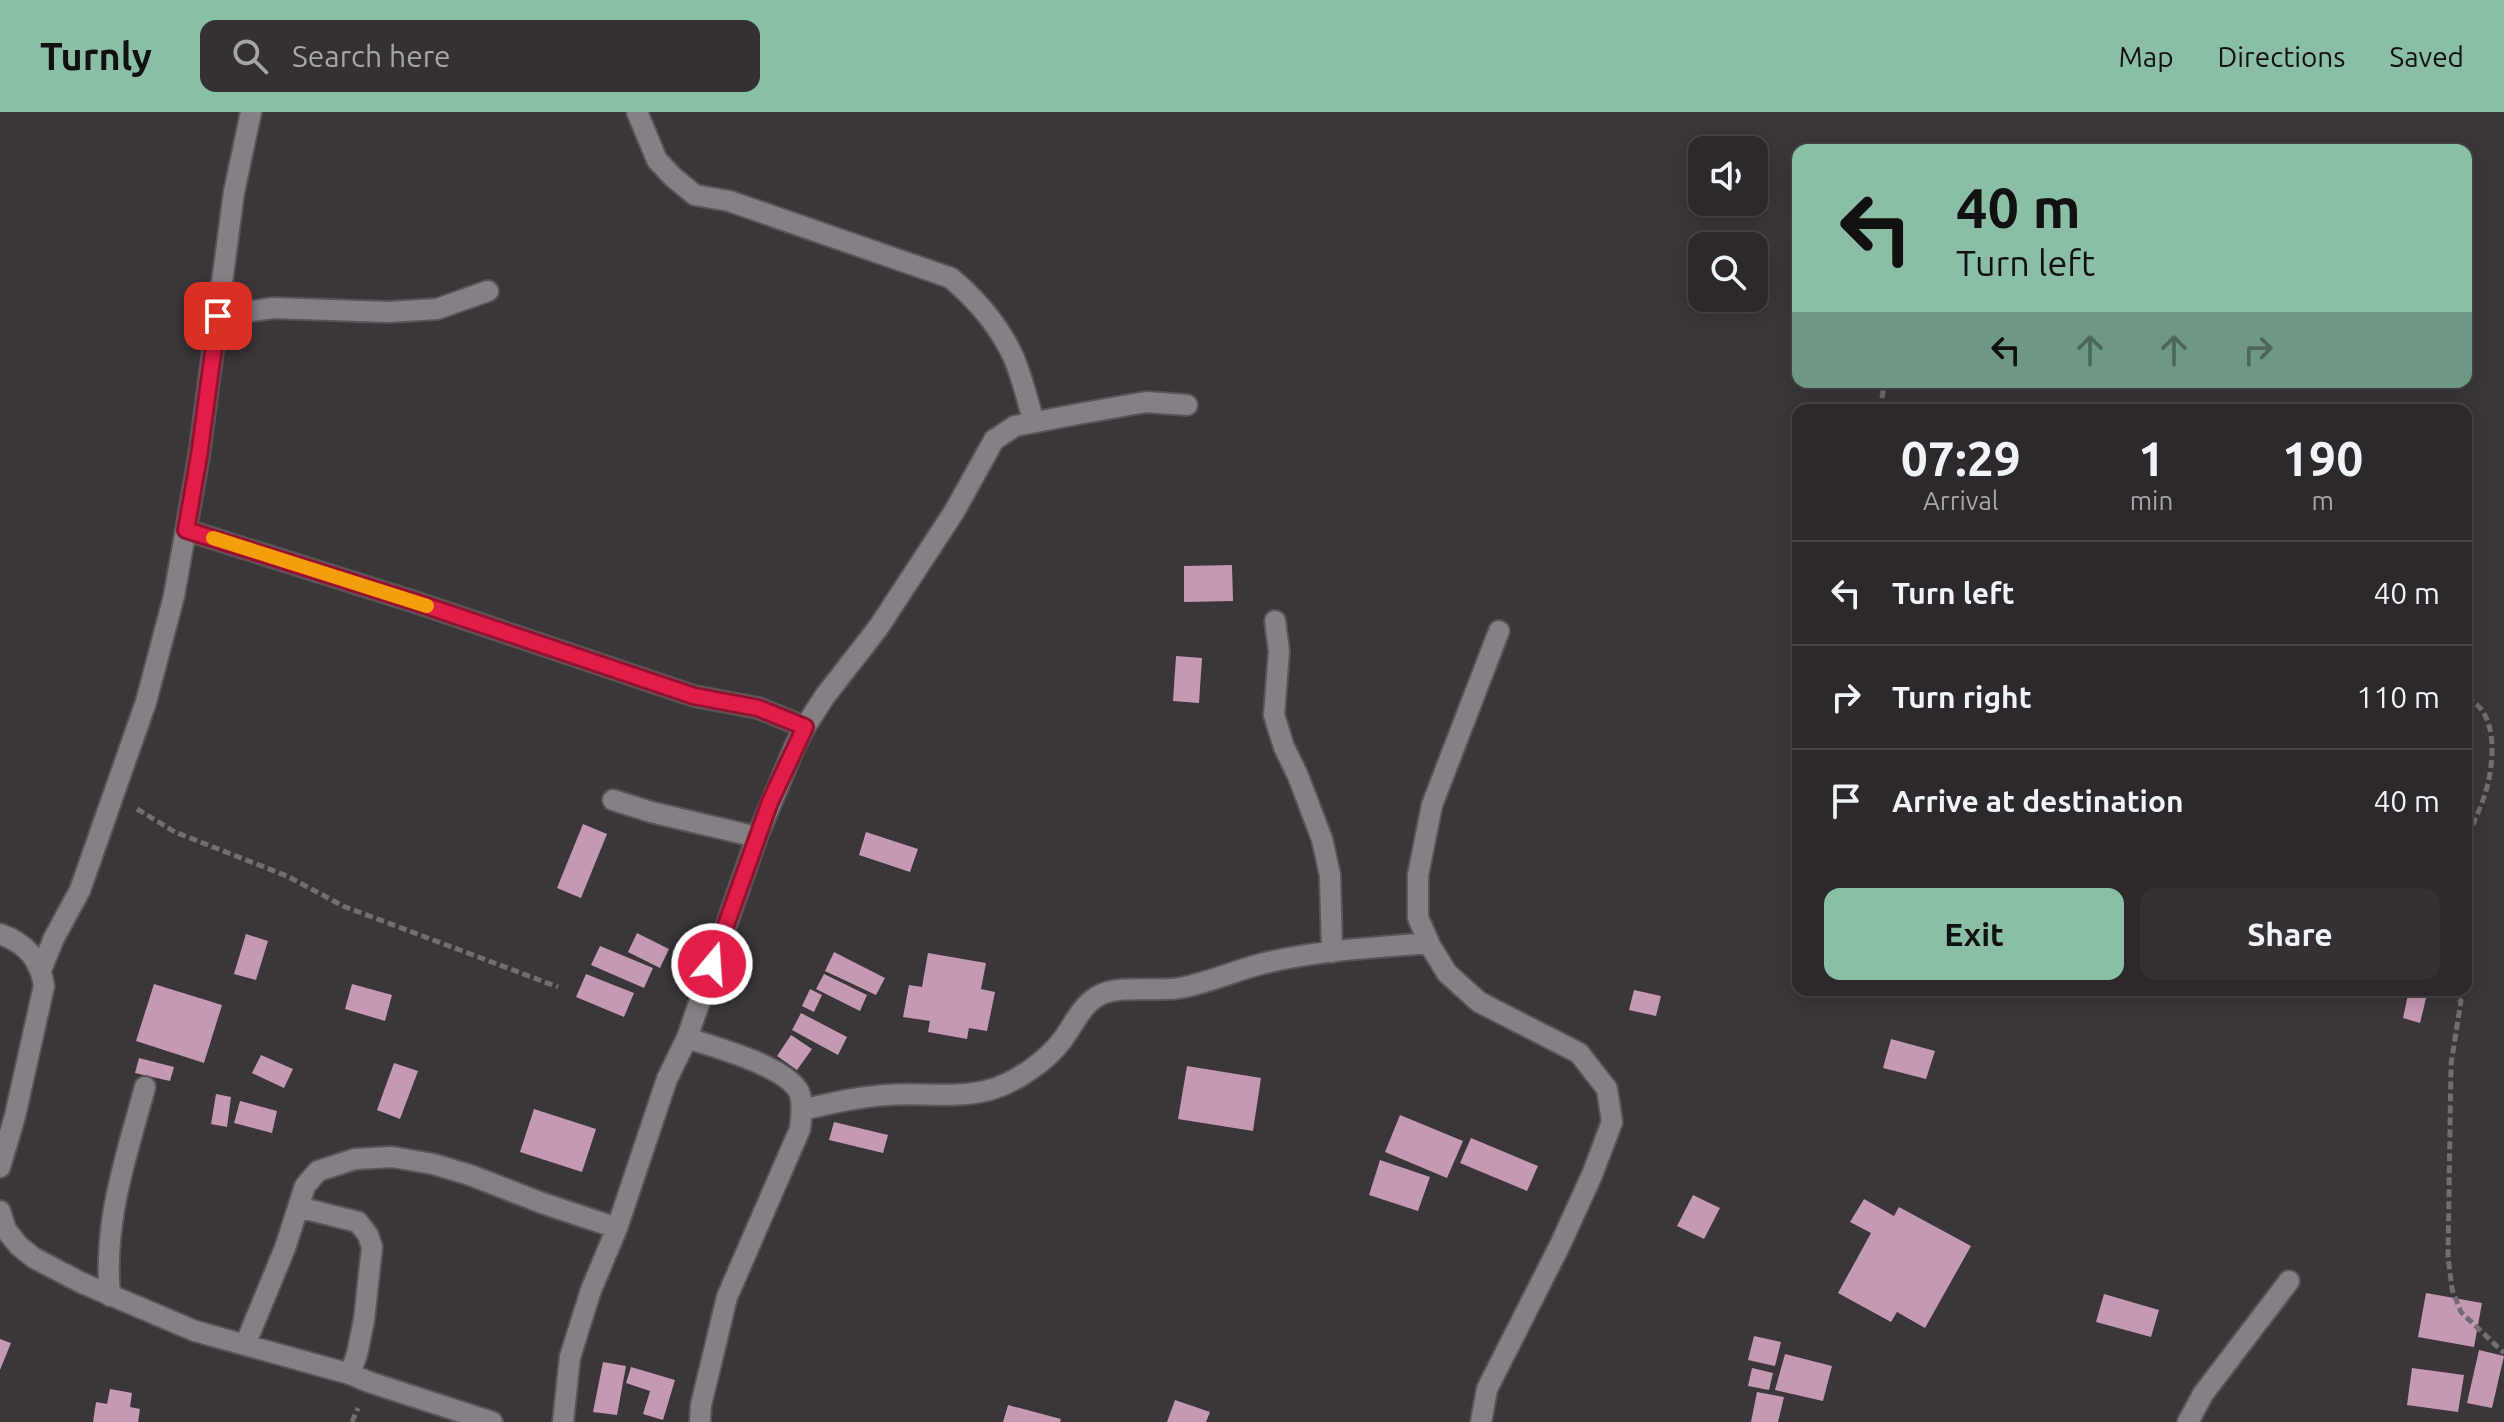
<!DOCTYPE html>
<html lang="en">
<head>
<meta charset="utf-8">
<style>
	:root { --surface:#2c282c; --page:#343034; --text:#f1f3f6; --muted:#a6a6a9; --line:#484448; --accent:#8abfa5 }
	body { margin:0; font-family:Ubuntu,sans-serif; background:var(--page); color:var(--text); height:100vh; display:flex; flex-direction:column; font-size:30px; white-space:nowrap }
	* { box-sizing:border-box; margin:0 }
	p { font-size:26px; color:var(--muted) }
	.icon { flex:none; width:44px; height:44px; fill:none; stroke:currentColor; stroke-width:2; stroke-linecap:round; stroke-linejoin:round }
	.map { position:relative; flex:1; overflow:hidden }
	.side { position:absolute; left:1792px; top:292px; width:680px; height:592px; display:flex; flex-direction:column; background:var(--surface); border-radius:16px; box-shadow:0 4px 20px #0003,0 0 0 2px var(--line) }
	.side>* { flex:none }
	.guide { position:absolute; left:1792px; top:32px; width:680px; height:244px; border-radius:16px; box-shadow:0 4px 20px #0003,0 0 0 2px var(--line); background:#8abfa5; color:#111; overflow:hidden }
	.fabs { position:absolute; left:1688px; top:24px; display:grid; gap:16px }
	.fabs a { display:grid; place-items:center; width:80px; height:80px; border-radius:16px; background:var(--surface); box-shadow:0 4px 20px #0003,0 0 0 2px var(--line); font-size:40px }
	.pin { position:absolute; display:grid; place-items:center; width:68px; height:68px; color:#fff; margin:-34px; border-radius:16px; box-shadow:0 4px 12px #0006 }
	.me { position:absolute; width:88px; margin:-44px; rotate:18deg; stroke-linejoin:round; filter:drop-shadow(0 0 6px #0008) }
	.turn { display:flex; align-items:center; gap:28px; height:168px; padding:0 32px; font-size:36px }
	.turn .icon { width:104px; height:104px; stroke-width:2.5 }
	.turn b { display:block; font-size:56px; line-height:68px }
	.lanes { display:flex; align-items:center; height:76px; padding:0 32px; background:#0003; justify-content:center; gap:40px; direction:ltr }
	.lanes .off { opacity:.35 }
	.eta { display:flex; justify-content:space-evenly; align-items:center; height:136px; text-align:center }
	.eta b { font-size:48px; font-weight:600; line-height:56px }
	.action { display:flex; gap:16px; margin-top:auto; padding:16px 32px }
	.action a { flex:1; height:92px; border-radius:16px; background:var(--accent); color:#111; font-size:32px; font-weight:600; line-height:92px; text-align:center }
	.action a+a { background:var(--page); color:var(--text) }
	ul { padding:0; list-style:none }
	li { display:flex; align-items:center; gap:24px; height:104px; padding:0 32px; border-top:2px solid var(--line) }
	li div { flex:1 }
	li b { display:block; font-size:30px }
	li em { font-style:normal }
	header { display:flex; align-items:center; gap:48px; box-sizing:border-box; height:112px; padding:0 40px; background:var(--accent); color:#111 }
	header strong { font-size:38px }
	nav { display:flex; gap:44px; margin-inline-start:auto; font-size:28px }
	.search { width:560px; height:72px; background:var(--page); display:flex; align-items:center; gap:20px; box-sizing:border-box; padding:0 28px; border-radius:16px; color:var(--muted); font-size:30px }
	.map>svg:first-child { display:block }
	.building { fill:#c699b2 }
	.lines { fill:none; stroke-linecap:round; stroke-linejoin:round }
	.minor-casing { stroke:#585558; stroke-width:24 }
	.path { stroke:#716d71; stroke-width:5; stroke-dasharray:8 4; stroke-linecap:butt }
	.minor { stroke:#858085; stroke-width:20 }
	.route-casing { stroke:#92132f; stroke-width:20 }
	.route { stroke:#e11d48; stroke-width:14 }
	.slow { stroke:#f59e0b; stroke-width:14 }
</style>
</head>
<body>
<header>
<strong>Turnly</strong>
<div class="search"><svg class="icon" aria-label="search" viewBox="0 0 24 24"><circle cx="10" cy="10" r="6"/><path d="M15 15l6 6"/></svg>Search here</div>
<nav><a>Map</a><a>Directions</a><a>Saved</a></nav>
</header>
<div class="map">
<svg width="2504" height="1310" viewBox="0 0 2504 1310">
	<rect width="100%" height="100%" fill="#3a363a"/>
	<path class="building" d="M1232,453L1233,489L1184,490V454Z
		M1176,544L1202,546L1199,591L1173,589Z
		M583,712L607,722L581,786L557,776Z
		M866,720L918,737L910,760L859,743Z
		M637,821L669,837L660,856L628,840Z
		M246,822L268,829L256,868L234,862Z
		M600,834L653,856L644,876L591,853Z
		M834,840L885,866L876,883L825,859Z
		M928,841L986,851L981,877L995,880L987,919L969,916L967,927L928,920L930,909L903,905L909,873L922,875Z
		M586,862L634,881L624,905L576,885Z
		M824,862L867,883L860,899L816,877Z
		M154,872L222,893L204,951L136,929Z
		M352,872L392,883L385,909L345,897Z
		M810,877L822,883L814,900L802,894Z
		M1634,878L1661,884L1656,904L1629,898Z
		M2409,878H2428L2420,911L2403,906Z
		M801,901L847,925L838,943L792,918Z
		M791,923L812,937L797,958L777,944Z
		M1891,927L1935,939L1926,967L1883,956Z
		M261,943L293,957L284,976L252,961Z
		M139,946L174,955L170,969L135,961Z
		M394,951L418,959L400,1007L377,998Z
		M1187,954L1261,966L1253,1019L1178,1007Z
		M216,982L231,985L227,1015L211,1012Z
		M240,989L277,999L272,1021L234,1011Z
		M534,997L596,1017L582,1060L520,1040Z
		M1400,1003L1463,1029L1447,1066L1385,1040Z
		M834,1010L888,1023L883,1041L829,1028Z
		M1471,1026L1538,1054L1527,1079L1460,1051Z
		M1380,1048L1430,1065L1418,1099L1369,1083Z
		M1693,1083L1720,1096L1704,1127L1677,1114Z
		M1864,1087L1894,1104L1899,1095L1971,1134L1925,1216L1897,1200L1891,1210L1838,1181L1871,1121L1850,1110Z
		M2426,1181L2482,1191L2474,1235L2418,1225Z
		M2104,1182L2159,1198L2151,1225L2096,1210Z
		M1754,1224L1781,1230L1775,1254L1748,1248Z
		M0,1227L11,1231L0,1258Z
		M2479,1238L2504,1244L2492,1296L2467,1291Z
		M1785,1242L1832,1254L1823,1289L1775,1278Z
		M603,1250L626,1254L617,1303L593,1300Z
		M631,1255L675,1268L663,1308L643,1302L650,1279L626,1271Z
		M1752,1256L1773,1261L1769,1278L1748,1274Z
		M2412,1256L2464,1263L2458,1300L2407,1293Z
		M110,1277L132,1281L130,1295L140,1297L138,1310H93L96,1290L107,1292Z
		M1757,1280L1784,1285L1778,1310H1751Z
		M1175,1288L1210,1300L1206,1310H1167Z
		M1008,1293L1061,1307L1060,1310H1003Z"/>
	<g class="lines">
		<defs>
			<path id="minor" d="M637,0L657,48L673,65L695,83L729,89L951,166C977,188 998,212 1013,244C1022,264 1027,288 1034,310
				M218,204L273,196L388,200L437,197L488,179
				M186,418L415,490L694,584L758,596L805,615
				M1275,509L1279,539L1274,603L1284,635L1298,664L1322,727L1330,763L1332,840
				M613,688L651,700L757,725
				M0,822C26,831 40,847 44,874L15,1004L0,1055
				M41,858L54,826L80,778L146,590L174,484L199,344L234,80L251,0
				M687,926C714,935 786,954 799,980C804,992 801,1005 800,1017L727,1185L701,1293L700,1310
				M803,998C830,991 858,985 886,983C919,980 956,987 989,978C1015,971 1047,949 1063,927C1075,911 1082,891 1102,882C1124,873 1155,880 1180,876C1208,871 1234,859 1261,852C1316,838 1374,836 1429,831
				M298,1095L358,1110L368,1123L372,1135L364,1208L357,1242L350,1262
				M0,1099L6,1118L19,1134L34,1146L82,1171L195,1219L350,1262L369,1270L492,1310
				M110,1184C103,1109 126,1046 145,975
				M245,1233L285,1136L305,1074L318,1059L355,1047L392,1045L433,1052L470,1063L542,1091L617,1116
				M563,1310L570,1245L591,1178L617,1116L667,967L687,926L757,725L795,634L805,615L825,584L878,516L954,400L994,328L1015,314L1078,302L1146,290L1187,293
				M1481,1310L1487,1277L1560,1133L1592,1063L1612,1010L1607,977L1579,941L1479,890L1447,861L1431,835L1418,806V763L1432,693L1499,519
				M2188,1310L2203,1282L2289,1169"/>
		</defs>
		<use href="#minor" class="minor-casing"/>
		<path class="path" d="M1880,298L1884,273
			M2466,586C2500,599 2494,654 2485,682C2480,698 2472,713 2466,729
			M137,697L175,720L287,764L343,794L558,875
			M2451,878L2461,889L2451,952L2448,1145L2452,1177L2461,1200L2504,1241
			M352,1310L358,1296"/>
		<use href="#minor" class="minor"/>
	</g>
	<g class="lines">
		<defs>
			<path id="route" d="M218,204L199,344L186,418L415,490L694,584L758,596L805,615L770,690L712,852"/>
		</defs>
		<use href="#route" class="route-casing"/>
		<use href="#route" class="route"/>
		<path class="slow" d="M213,426L427,494"/>
	</g>
</svg>
<div class="fabs">
<a><svg class="icon" aria-label="sound" viewBox="0 0 24 24"><path d="M4 9h4l5-4v14l-5-4H4zM17 9q2 3 0 6"/></svg></a>
<a><svg class="icon" aria-label="search" viewBox="0 0 24 24"><circle cx="10" cy="10" r="6"/><path d="M15 15l6 6"/></svg></a>
</div>
<div class="pin" style="left:218px;top:204px;background:#d93025"><svg class="icon" aria-label="arrive" viewBox="0 0 24 24"><path d="M6 21V4h12l-3 4 3 4H6"/></svg></div>
<svg class="me" style="left:712px;top:852px" viewBox="-20 -20 40 40"><circle r="17" fill="#e11d48" stroke="#fff" stroke-width="3"/><path d="M0-11L8 9 0 5-8 9z" fill="#fff"/></svg>
<div class="guide">
<div class="turn"><svg class="icon" aria-label="left" viewBox="0 0 24 24"><path d="M17 20v-9H6M10 6l-5 5 5 5"/></svg><div><b>40 m</b>Turn left</div></div>
<div class="lanes"><svg class="icon" aria-label="left" viewBox="0 0 24 24"><path d="M17 20v-9H6M10 6l-5 5 5 5"/></svg><svg class="icon off" aria-label="ahead" viewBox="0 0 24 24"><path d="M12 20V5M6 11l6-6 6 6"/></svg><svg class="icon off" aria-label="ahead" viewBox="0 0 24 24"><path d="M12 20V5M6 11l6-6 6 6"/></svg><svg class="icon off" aria-label="right" viewBox="0 0 24 24"><path d="M7 20v-9h11M14 6l5 5-5 5"/></svg></div>
</div>
<section class="side">
<div class="eta">
<div><b>07:29</b><p>Arrival</p></div>
<div><b>1</b><p>min</p></div>
<div><b>190</b><p>m</p></div>
</div>
<ul>
<li><svg class="icon" aria-label="left" viewBox="0 0 24 24"><path d="M17 20v-9H6M10 6l-5 5 5 5"/></svg><div><b>Turn left</b></div><em>40 m</em></li>
<li><svg class="icon" aria-label="right" viewBox="0 0 24 24"><path d="M7 20v-9h11M14 6l5 5-5 5"/></svg><div><b>Turn right</b></div><em>110 m</em></li>
<li><svg class="icon" aria-label="arrive" viewBox="0 0 24 24"><path d="M6 21V4h12l-3 4 3 4H6"/></svg><div><b>Arrive at destination</b></div><em>40 m</em></li>
</ul>
<div class="action"><a>Exit</a><a>Share</a></div>
</section>
</div>
</body>
</html>
